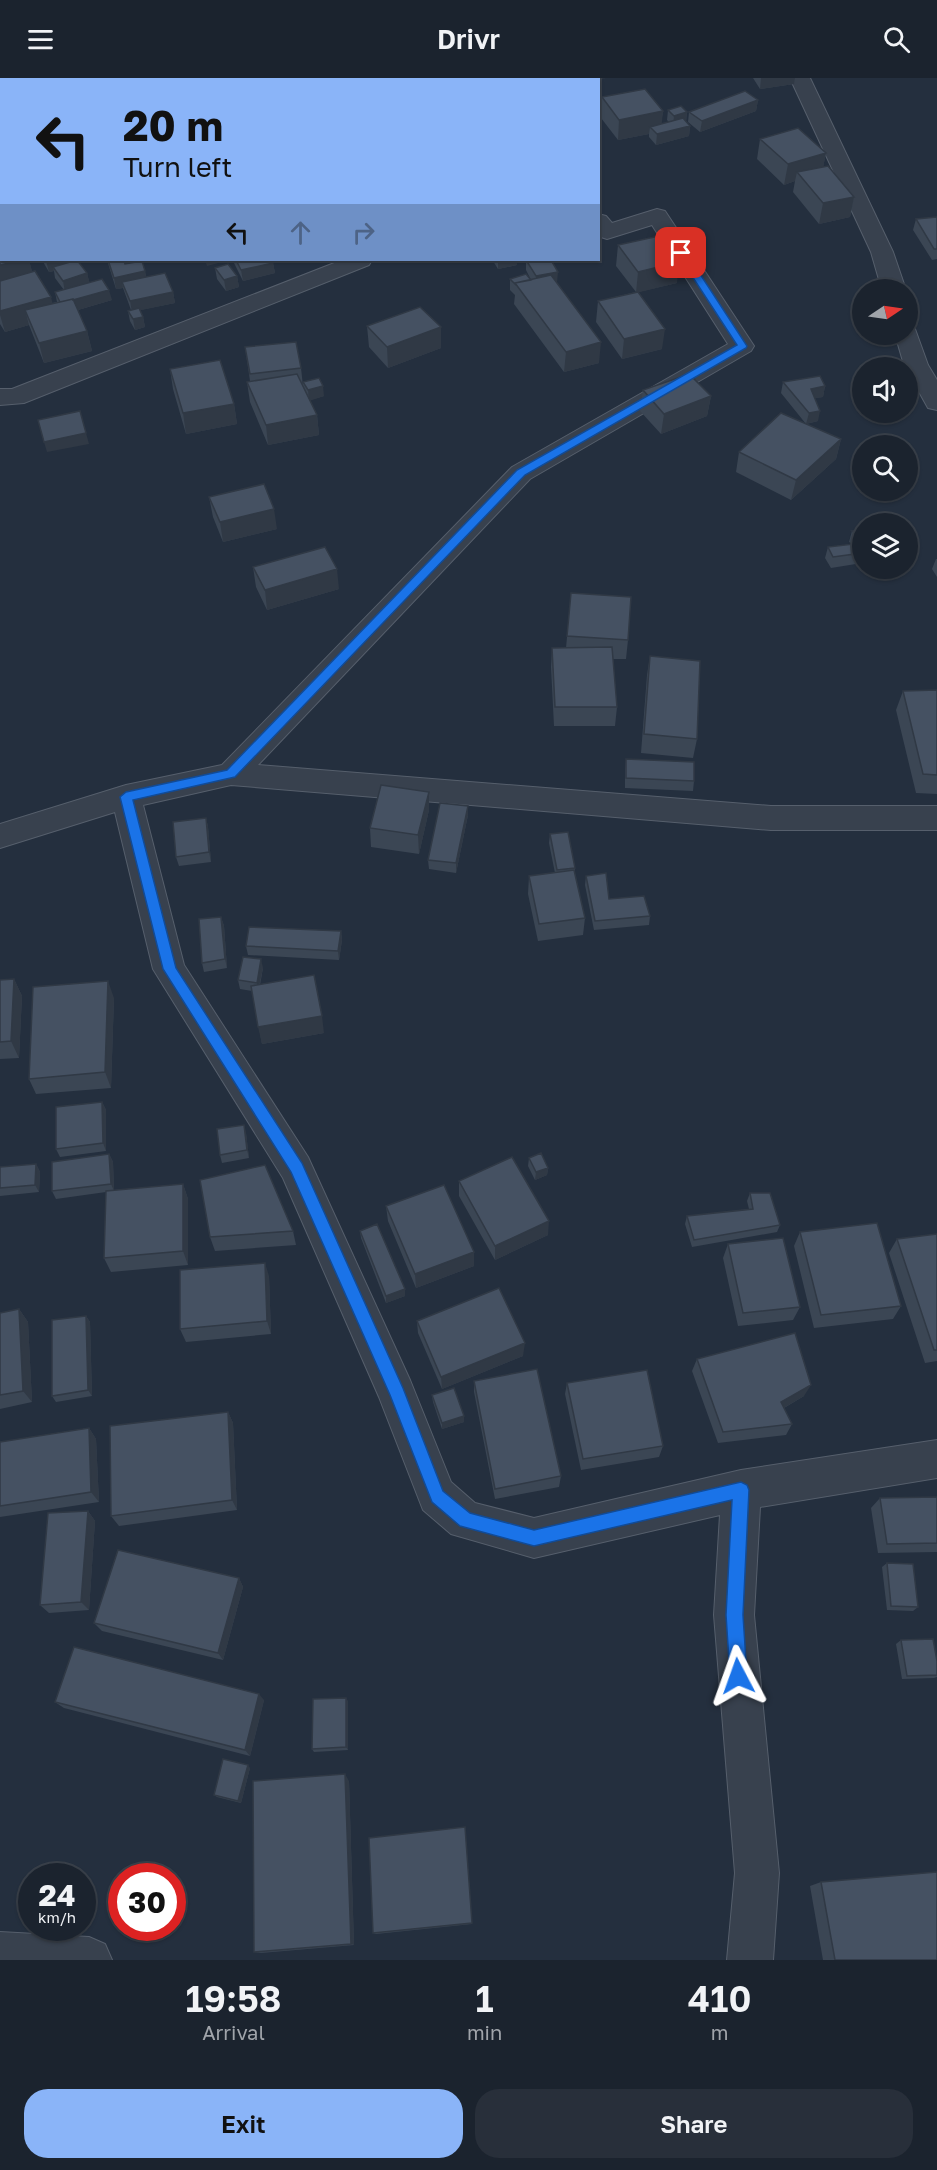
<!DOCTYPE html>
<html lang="en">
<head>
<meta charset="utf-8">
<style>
	:root { --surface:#1b232e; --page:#282f3a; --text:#f1f3f6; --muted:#a0a4aa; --line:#39404a; --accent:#8ab4f8 }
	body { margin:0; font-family:"Golos Text",sans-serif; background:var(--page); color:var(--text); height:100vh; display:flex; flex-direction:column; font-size:22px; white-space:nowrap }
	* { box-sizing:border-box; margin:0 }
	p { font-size:20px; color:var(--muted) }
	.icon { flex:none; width:33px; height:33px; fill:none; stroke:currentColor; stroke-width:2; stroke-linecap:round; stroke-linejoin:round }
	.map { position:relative; height:1882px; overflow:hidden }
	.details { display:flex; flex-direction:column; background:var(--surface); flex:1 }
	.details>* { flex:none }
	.guide { position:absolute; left:0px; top:0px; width:600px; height:183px; box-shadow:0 2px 4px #0004,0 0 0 2px var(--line); background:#8ab4f8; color:#111; overflow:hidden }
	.needle { width:39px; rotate:77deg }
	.fabs { position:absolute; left:852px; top:201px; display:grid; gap:12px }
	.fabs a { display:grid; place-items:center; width:66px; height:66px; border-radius:50%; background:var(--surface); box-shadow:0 2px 4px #0004,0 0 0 2px var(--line); font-size:30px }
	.speed { position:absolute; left:18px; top:1785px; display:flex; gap:12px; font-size:30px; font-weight:700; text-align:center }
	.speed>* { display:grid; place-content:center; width:78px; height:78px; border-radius:50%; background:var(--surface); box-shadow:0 2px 4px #0004,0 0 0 2px var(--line); line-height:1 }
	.speed small { font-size:15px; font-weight:400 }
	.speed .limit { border:9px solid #d22; background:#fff; color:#111 }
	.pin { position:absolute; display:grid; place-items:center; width:51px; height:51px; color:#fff; margin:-26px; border-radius:12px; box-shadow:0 3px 9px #0006 }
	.me { position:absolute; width:66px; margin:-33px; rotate:356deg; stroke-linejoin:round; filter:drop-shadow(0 0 4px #0008) }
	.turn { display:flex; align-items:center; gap:21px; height:126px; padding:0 24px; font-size:27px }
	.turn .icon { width:78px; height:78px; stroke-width:2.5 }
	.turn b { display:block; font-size:42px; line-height:51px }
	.lanes { display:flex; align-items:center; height:57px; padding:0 24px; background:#0003; justify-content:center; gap:30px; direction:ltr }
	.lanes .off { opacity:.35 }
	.eta { display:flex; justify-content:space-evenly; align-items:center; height:102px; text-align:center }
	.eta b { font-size:36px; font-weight:600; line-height:42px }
	.button { display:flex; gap:12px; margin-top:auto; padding:12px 24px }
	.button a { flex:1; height:69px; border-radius:24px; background:var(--accent); color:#111; font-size:24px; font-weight:600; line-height:69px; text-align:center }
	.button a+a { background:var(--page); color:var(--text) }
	header { display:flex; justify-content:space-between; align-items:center; height:78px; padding:0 24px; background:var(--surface); font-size:27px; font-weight:600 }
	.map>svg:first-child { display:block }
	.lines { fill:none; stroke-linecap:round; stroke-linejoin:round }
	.minor-casing { stroke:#565f6c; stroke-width:2 }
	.minor { fill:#38414e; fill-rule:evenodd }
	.wall { fill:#3b4654 }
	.shaded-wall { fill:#303945 }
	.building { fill:#455162; stroke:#303945; stroke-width:1.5 }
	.route { fill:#1a73e8; stroke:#114b97; stroke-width:1.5 }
</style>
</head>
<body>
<header><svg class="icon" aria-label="menu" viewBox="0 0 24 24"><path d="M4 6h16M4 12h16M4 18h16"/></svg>Drivr<svg class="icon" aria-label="search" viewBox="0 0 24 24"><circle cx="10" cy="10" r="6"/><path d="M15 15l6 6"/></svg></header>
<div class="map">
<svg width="937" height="1882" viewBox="0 0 937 1882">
	<rect width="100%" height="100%" fill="#242f3e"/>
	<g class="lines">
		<defs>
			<path id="minor" d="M202,0H224L201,2Z
				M469,0H489V2H469Z
				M790,0H810L893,174L906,212H882L871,174Z
				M657,131L665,133L754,268L751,273L530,401L258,687L771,728H937V752H771L231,707L143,727L184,887L308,1079L410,1302L451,1404L475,1425L534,1440L741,1392L937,1362V1400L760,1429L754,1537L779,1795L773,1882H727L735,1795L714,1537L720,1437L534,1480L451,1456L423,1432L379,1319L283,1100L153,891L115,734L0,770V746L126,707L222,687L512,389L728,266L652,147L607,161L598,158V136L606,138L612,145Z
				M2,132V146L0,147V133Z
				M342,182H372L369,187L24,325L0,327V311H12Z
				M908,249L915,251L928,287L937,302V332L928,330L908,294V290L904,287L895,256H908Z
				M0,1854L89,1859L105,1866L112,1882H0Z"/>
		</defs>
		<use href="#minor" class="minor-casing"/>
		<use href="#minor" class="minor"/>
	</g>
	<path class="wall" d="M121,0H158L155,2H124Z
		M222,0H320L317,2H284L282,0V2H222Z
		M512,0H572L573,2H513Z
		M753,0H795L794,6L760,11Z
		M602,19L663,33L661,46L669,44L667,42L668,32L687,34L686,44L690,48L689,58L656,67L649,59V56L618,62L601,40Z
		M758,22L756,33L700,54L688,44L689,34Z
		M760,61L826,75L823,89L854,119L850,139L819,146L793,114L795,103L784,107L757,81Z
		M937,139V181L932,182L913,152L916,141Z
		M0,160L2,182H29L32,194L52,225L57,224L55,214L64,212L55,200L54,193L49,194L42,182H65L66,185L87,195L89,204L112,222L78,232L87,253L92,273L44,285L29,247L5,254L0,246Z
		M618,167L677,205L638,214L662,271L622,281L596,244L598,223L636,214L616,188Z
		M107,182H124L125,186L145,193L146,199L173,214L175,225L140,232L143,239L145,249L135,252L130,243L128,233L131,232L123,210L116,211Z
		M233,182H272L273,185L275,195L243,203L234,185Z
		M493,182H517V187L498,191L493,183Z
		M526,182L557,205L599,285L564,294L514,226L515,217L510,212V201L531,202L526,192Z
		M215,190L237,198L239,209L226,213L217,201Z
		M367,248L441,249V270L388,290L369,269Z
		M245,269L301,290L303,308V304L324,318L310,322L317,337L319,357L268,367L250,324L247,304L250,303Z
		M170,291L234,326L237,346L186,356L173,311Z
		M783,304L825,308L823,319L815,320L818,343L806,346L781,315Z
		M643,312L711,318L707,338L661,356L640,333Z
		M841,361L836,381L791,422L736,394L739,374Z
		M209,419L277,451L223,464L213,439Z
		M862,452V485L831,490L825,480L828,469L853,466L849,464L852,453Z
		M936,481H937V499L932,491Z
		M253,489L339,511L267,532L256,509Z
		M571,515L628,562L626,581H613L617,629L615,648H554L551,589L552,570H566Z
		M650,578L697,661L693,680L641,675L647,597Z
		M937,612V716L916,715L896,632L903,613Z
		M626,681L694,703L693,713L625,710V691Z
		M429,714V732L419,776L371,769L370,750Z
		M468,737L456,795L429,791L428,782Z
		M206,740L208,749L211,784L179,788L176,779Z
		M550,756L575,790V796L585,840L583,857L538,863L528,816L529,798L555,795L549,765Z
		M586,798L609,821L650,838L649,847L594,852L585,807Z
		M221,839L224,848L227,890L204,894L202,885Z
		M341,853L342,862L339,882L248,877L246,868Z
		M263,890L260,907L324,955L262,966L252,913L240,911L238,902Z
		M14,901L22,918L19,980L0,981V902Z
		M114,920L111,1010L36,1016L29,1001Z
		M102,1024L106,1032V1073L60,1079L56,1071Z
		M246,1055L249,1080L222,1085L220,1077Z
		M109,1076L113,1084L114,1112L183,1106L188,1121V1187L111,1194L104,1180L106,1114L56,1121L52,1113Z
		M529,1080L548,1090L547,1097L535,1102L528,1088Z
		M36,1086L40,1094L39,1114L0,1118V1089Z
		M459,1103L548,1157L495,1182L459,1118Z
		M750,1115L780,1147L777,1154L692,1169L685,1146L687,1138L749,1131L747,1123Z
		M386,1128L474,1174V1188L416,1210L388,1143Z
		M293,1153L296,1167L215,1173L210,1159Z
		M360,1153L405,1211V1218L386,1225L361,1160Z
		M800,1154L901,1228L893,1241L814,1250L794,1168Z
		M937,1156V1283L925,1285L889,1175L897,1161Z
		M728,1166L800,1229L793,1242L738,1248L723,1180Z
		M269,1198L271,1256L186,1264L180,1251Z
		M19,1231L28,1244L32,1324L0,1331V1235Z
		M86,1238L90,1244L92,1318L56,1324L52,1318Z
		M417,1243L523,1278L442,1311L418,1255Z
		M697,1281L804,1318L784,1330L792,1346L786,1357L718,1365L692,1293Z
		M474,1303L561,1398L559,1409L495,1421L474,1314Z
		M567,1305L663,1368L659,1379L581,1392L565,1316Z
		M432,1317L464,1338V1344L442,1351L433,1324Z
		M228,1334L233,1345L237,1432L119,1448L111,1438Z
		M89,1350L96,1361L99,1424L0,1439V1364Z
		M937,1419V1474L878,1475L871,1430L880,1420Z
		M88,1433L95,1443L89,1532L49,1535L40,1527Z
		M887,1485L918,1529L913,1533L887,1532L882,1489Z
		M239,1500L243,1509L223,1582L102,1553L94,1545Z
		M901,1562L937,1583V1599L934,1600L902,1601L896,1566Z
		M264,1622L250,1678L64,1630L55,1624Z
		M348,1623V1672L314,1674L312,1671Z
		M250,1690L241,1725L217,1719L214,1717Z
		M349,1703L354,1867L261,1875L254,1874Z
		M465,1749L472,1846L376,1856L373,1855Z
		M821,1804L937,1882H823L810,1808Z"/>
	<path class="shaded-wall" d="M138,0H158L155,2H139Z
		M273,0H282V2H270Z
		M297,0H320L317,2H297Z
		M375,0H385L380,2H375Z
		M579,0H606L597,2H578Z
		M761,0H795L794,6L760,11Z
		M758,22L756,33L700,54L702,43Z
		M663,33L661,54L650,49L649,56L618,62L619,42Z
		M687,34L686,44L673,48L674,38Z
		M690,48L689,58L656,67L657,56Z
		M826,75L822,95L797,94L795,103L784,107L788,86Z
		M854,119L850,139L819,146L823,125Z
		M22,182H29L34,200L0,209V187Z
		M53,182H65L67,189H53L54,193L49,194L46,183Z
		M205,182H230L207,188Z
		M498,182H517V187L498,191Z
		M679,184L677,205L636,215L638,194Z
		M273,185L275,195L243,203L241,192Z
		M145,193L147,204H122L123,210L116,211L114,200Z
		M558,194L557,205L536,209V198Z
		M87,195L90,206L65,214L63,203Z
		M237,198L239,209L226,213L224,202Z
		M109,212L112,222L64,236L61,225Z
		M173,214L175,225L132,234L130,223Z
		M51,219L56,239L25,232L29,247L5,254L0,237V233Z
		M143,239L145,249L135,252L133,241Z
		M441,249V270L388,290L387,269Z
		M665,251L662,271L622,281L624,261Z
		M87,253L92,273L44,285L39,265Z
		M601,264L599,285L564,294L566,274Z
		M323,308L324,318L309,323L308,312Z
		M825,308L823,319L808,321L811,311Z
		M711,318L707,338L661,356L664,336Z
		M234,326L237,346L186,356L183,335Z
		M820,333L818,343L806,346L809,335Z
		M317,337L319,357L268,367L266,347Z
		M86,355L89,366L47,374L44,364Z
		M841,361L836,381L791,422L796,402Z
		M274,431L277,451L223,464L220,444Z
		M337,491L339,511L267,532L265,512Z
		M429,714V732L419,776L418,757Z
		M468,728V737L456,795V785Z
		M206,740L208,749L211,784L209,774Z
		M221,839L224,848L227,890L225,881Z
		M341,853L342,862L339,882L338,873Z
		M261,881L263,890L258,913L257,905Z
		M14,901L22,918L19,980L11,963Z
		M108,903L114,920L111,1010L105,994Z
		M322,938L324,955L262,966L258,949Z
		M102,1024L106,1032V1073L103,1065Z
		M244,1047L246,1055L249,1080L247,1072Z
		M109,1076L113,1084L114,1113L111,1106Z
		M36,1086L40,1094L39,1114L35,1107Z
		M548,1090L547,1097L535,1102L536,1094Z
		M183,1106L188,1121V1187L183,1173Z
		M549,1143L548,1157L495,1182V1168Z
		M474,1174V1188L416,1210L415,1196Z
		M265,1185L269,1198L271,1256L267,1243Z
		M405,1211V1218L386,1225V1218Z
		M19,1231L28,1244L32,1324L23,1313Z
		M86,1238L90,1244L92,1318L88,1312Z
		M525,1265L523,1278L442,1311L441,1299Z
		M811,1307L804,1318L775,1335L781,1324Z
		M228,1334L233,1345L237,1432L232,1422Z
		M464,1338V1344L442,1351V1345Z
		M89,1350L96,1361L99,1424L91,1414Z
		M88,1433L95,1443L89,1532L81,1524Z
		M239,1500L243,1509L223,1582L218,1575Z
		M259,1616L264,1622L250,1678L245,1672Z
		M346,1620L348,1623V1672L346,1669Z
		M248,1687L250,1690L241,1725L238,1723Z
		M345,1696L349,1703L354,1867L351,1866Z"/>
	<path class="building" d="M229,0H273L270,2H231Z
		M524,0H572L573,2H525Z
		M645,11L663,33L619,42L602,19Z
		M745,13L758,22L702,43L689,34Z
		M681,28L687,34L674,38L668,32Z
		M683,40L690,48L657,56L650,49Z
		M798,50L826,75L788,86L760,61Z
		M828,88L854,119L823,125L797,94Z
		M937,139V171H934L916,141Z
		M659,158L679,184L638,194L618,167Z
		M0,160H2V182H22L0,187Z
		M77,182L87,195L63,203L53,189Z
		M108,182H124L125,186L142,183L145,193L114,200Z
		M236,182H272L273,185L241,192Z
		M526,182H551L558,194L536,198Z
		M228,186L237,198L224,202L215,190Z
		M35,193L51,219L0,233V203Z
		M165,195L173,214L130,223L122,204Z
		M526,196L531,202L515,205V206L510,201Z
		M551,197L601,264L566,274L515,205Z
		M102,201L109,212L73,222V221L60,224L55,214Z
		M638,214L665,251L624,261L598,223Z
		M73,221L87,253L39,265L25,232Z
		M420,229L441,249L387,269L367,248Z
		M139,230L143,239L133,241L128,233Z
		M296,264L301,290L250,296L245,269Z
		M220,282L234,326L183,335L170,291Z
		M297,296L317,337L266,347L247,304Z
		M689,296L711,318L664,336L643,312Z
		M820,298L825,308L811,311L820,333L809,335L783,304Z
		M319,300L323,308L308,312L303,304Z
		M80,333L86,355L44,364L38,342Z
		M781,335L841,361L796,402L739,374Z
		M264,406L274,431L220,444L209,419Z
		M862,452V460L852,453Z
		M862,465V475L833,479L828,469Z
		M325,469L337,491L265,512L253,489Z
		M571,515L631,519L628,562L567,558Z
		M612,569L617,629H555L552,570Z
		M650,578L700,583L697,661L644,656Z
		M937,612V697L923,696L903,613Z
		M626,681L694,684V703L626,700Z
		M381,707L429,714L418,757L370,750Z
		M440,725L468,728L456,785L428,782Z
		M206,740L209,774L176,779L173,744Z
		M568,754L575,790L557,792L550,756Z
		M574,792L585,840L539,846L529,798Z
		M606,795L609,821L644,818L650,838L595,843L586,798Z
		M221,839L225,881L202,885L199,841Z
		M249,849L341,853L338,873L246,868Z
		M243,879L261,881L257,905L238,902Z
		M314,897L322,938L258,949L251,908Z
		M14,901L11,963L0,964V902Z
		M108,903L105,994L29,1001L33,909Z
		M102,1024L103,1065L56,1071V1029Z
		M244,1047L247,1072L220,1077L217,1051Z
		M541,1075L548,1090L536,1094L529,1080Z
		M109,1076L111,1106L52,1113V1084Z
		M512,1079L549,1143L495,1168L459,1103Z
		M36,1086L35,1107L0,1110V1089Z
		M265,1087L293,1153L210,1159L200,1102Z
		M183,1106V1173L104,1180L106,1113Z
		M444,1107L474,1174L415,1196L386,1128Z
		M750,1115H770L780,1147L694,1162L687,1138L753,1131Z
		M877,1145L901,1228L821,1237L800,1154Z
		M377,1146L405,1211L386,1218L360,1153Z
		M937,1156V1272H934L897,1161Z
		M783,1160L800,1229L743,1235L728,1166Z
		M265,1185L267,1243L180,1251V1192Z
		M499,1210L525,1265L441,1299L417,1243Z
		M19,1231L23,1313L0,1317V1235Z
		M86,1238L88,1312L52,1318V1242Z
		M795,1255L811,1307L781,1324L792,1346L723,1354L697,1281Z
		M537,1291L561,1398L495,1411L474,1303Z
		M647,1292L663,1368L583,1381L567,1305Z
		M454,1310L464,1338L442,1345L432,1317Z
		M228,1334L232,1422L111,1438L110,1348Z
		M89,1350L91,1414L0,1428V1364Z
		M937,1419V1465L887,1466L880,1420Z
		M88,1433L81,1524L40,1527L48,1435Z
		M118,1472L239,1500L218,1575L94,1545Z
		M887,1485L913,1486L918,1529L891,1528Z
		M933,1561L937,1583V1597L907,1598L901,1562Z
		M74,1569L259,1616L245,1672L55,1624Z
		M346,1620V1669L312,1671L313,1621Z
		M223,1681L248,1687L238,1723L214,1717Z
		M345,1696L351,1866L254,1874L253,1703Z
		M465,1749L472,1845L373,1855L369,1760Z
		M937,1794V1882H835L821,1804Z"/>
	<path class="route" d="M678,173H685L747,268L746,270L525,397L235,699L133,722L176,890L302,1085L403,1310L443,1413L470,1435L534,1452L741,1404L747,1407L749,1412L743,1537L747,1598L744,1604L738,1607L732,1604L730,1598L726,1537L732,1422L534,1468L460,1448L432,1424L390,1317L291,1094L163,891L120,719L126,714L227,692L517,392L737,267L677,175Z"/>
</svg>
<div class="fabs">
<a><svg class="needle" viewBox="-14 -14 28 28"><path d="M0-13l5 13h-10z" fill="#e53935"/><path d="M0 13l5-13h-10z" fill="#a0a4aa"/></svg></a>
<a><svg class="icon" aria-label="sound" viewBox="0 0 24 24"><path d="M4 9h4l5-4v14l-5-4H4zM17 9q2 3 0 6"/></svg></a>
<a><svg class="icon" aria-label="search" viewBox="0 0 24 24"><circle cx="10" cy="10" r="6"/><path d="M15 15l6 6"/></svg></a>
<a><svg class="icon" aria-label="layers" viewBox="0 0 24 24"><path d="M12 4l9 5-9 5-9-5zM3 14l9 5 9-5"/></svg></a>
</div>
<div class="speed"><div>24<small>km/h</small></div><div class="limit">30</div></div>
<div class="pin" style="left:681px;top:175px;background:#d93025"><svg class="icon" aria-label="arrive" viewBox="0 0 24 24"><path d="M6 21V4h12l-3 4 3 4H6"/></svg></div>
<svg class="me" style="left:738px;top:1598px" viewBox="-20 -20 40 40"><path d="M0-17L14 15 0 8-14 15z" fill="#1a73e8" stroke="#fff" stroke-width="4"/></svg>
<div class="guide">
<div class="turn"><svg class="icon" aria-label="left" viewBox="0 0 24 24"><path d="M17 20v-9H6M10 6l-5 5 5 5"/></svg><div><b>20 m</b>Turn left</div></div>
<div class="lanes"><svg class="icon" aria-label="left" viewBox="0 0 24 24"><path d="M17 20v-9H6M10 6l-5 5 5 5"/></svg><svg class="icon off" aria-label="ahead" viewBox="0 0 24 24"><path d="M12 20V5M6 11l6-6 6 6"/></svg><svg class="icon off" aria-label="right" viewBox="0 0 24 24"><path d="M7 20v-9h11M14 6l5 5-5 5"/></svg></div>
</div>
</div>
<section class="details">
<div class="eta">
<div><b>19:58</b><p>Arrival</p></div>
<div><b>1</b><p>min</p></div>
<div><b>410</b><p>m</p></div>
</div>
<div class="button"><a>Exit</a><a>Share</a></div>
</section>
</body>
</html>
